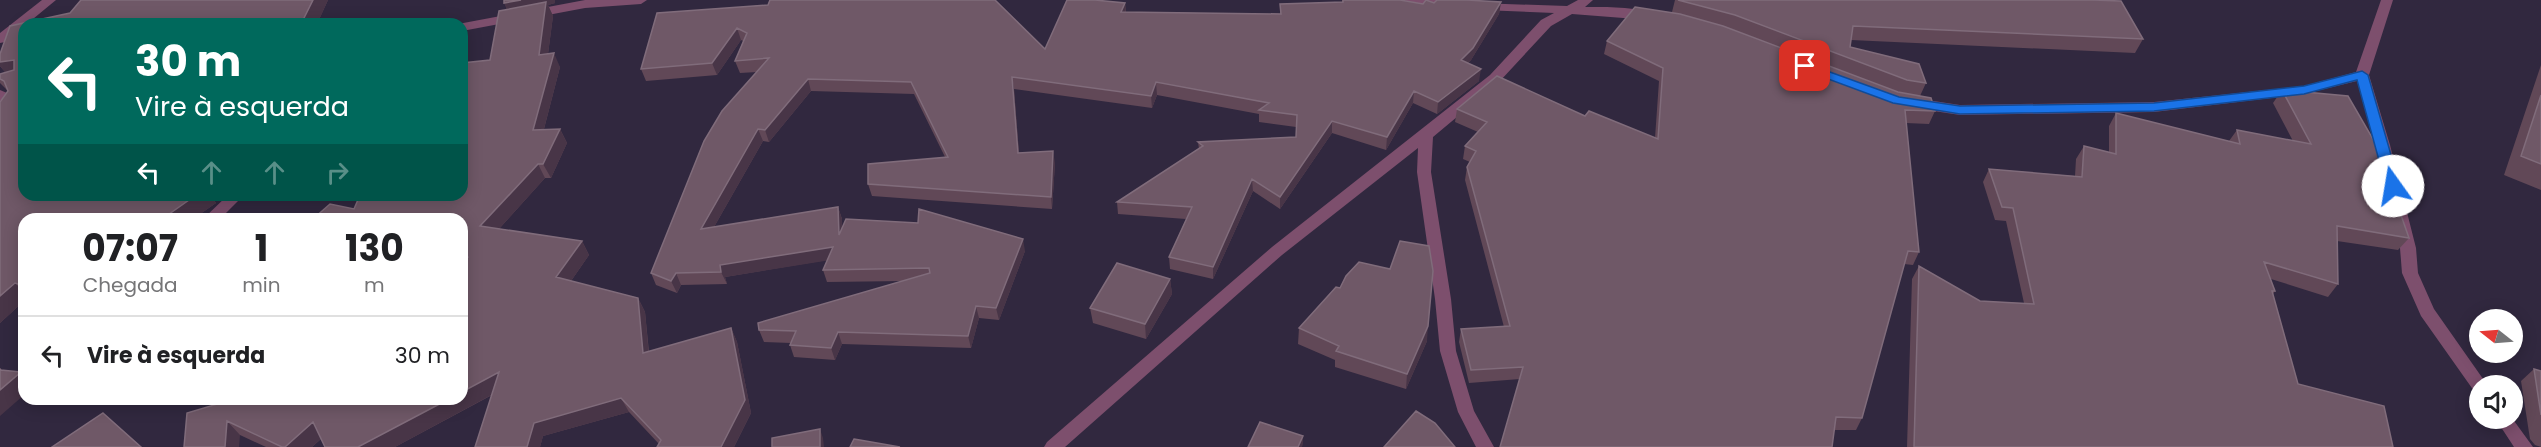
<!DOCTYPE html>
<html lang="pt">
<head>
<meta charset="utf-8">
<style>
	:root { --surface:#fff; --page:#f2f2f2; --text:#202124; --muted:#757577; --line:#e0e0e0 }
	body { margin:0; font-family:Poppins,sans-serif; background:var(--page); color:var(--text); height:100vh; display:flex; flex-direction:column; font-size:22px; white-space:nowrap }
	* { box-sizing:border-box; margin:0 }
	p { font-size:20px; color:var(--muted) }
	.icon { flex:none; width:33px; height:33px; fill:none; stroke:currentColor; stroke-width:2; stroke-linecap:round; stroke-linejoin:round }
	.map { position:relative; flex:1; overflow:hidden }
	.side { position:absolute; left:18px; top:213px; width:450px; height:192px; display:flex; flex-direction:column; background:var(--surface); border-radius:18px; box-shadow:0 3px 15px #0003 }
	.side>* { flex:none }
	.banner { position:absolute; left:18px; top:18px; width:450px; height:183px; border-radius:18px; box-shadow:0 3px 15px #0003; background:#00695c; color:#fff; overflow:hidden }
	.needle { width:39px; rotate:287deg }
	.fabs { position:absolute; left:2469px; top:309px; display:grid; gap:12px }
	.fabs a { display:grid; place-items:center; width:54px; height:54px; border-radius:50%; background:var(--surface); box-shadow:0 3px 15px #0003; font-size:30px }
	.pin { position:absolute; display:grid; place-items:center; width:51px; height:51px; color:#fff; margin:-26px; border-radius:12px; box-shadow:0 3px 9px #0006 }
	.me { position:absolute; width:66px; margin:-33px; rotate:347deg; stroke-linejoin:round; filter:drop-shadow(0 0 4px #0008) }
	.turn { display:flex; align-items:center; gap:21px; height:126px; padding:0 18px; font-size:27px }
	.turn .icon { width:78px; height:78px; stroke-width:2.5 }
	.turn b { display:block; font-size:42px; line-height:51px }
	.lanes { display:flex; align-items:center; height:57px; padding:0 18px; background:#0003; justify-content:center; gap:30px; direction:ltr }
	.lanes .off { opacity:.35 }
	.eta { display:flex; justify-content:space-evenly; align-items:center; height:102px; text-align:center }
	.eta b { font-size:36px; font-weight:700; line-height:42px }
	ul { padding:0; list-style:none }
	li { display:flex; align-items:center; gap:18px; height:78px; padding:0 18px; border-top:2px solid var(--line) }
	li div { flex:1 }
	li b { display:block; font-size:22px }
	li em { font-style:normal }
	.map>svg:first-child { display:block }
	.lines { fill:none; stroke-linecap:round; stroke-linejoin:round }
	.street { fill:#7d4f6d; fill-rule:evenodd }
	.wall { fill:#614857; fill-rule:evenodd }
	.shaded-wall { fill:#483547 }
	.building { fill:#6f5867; stroke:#806c7b; stroke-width:1.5 }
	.route { fill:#1a73e8; stroke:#114b97; stroke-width:1.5 }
</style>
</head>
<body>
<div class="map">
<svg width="2541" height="447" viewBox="0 0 2541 447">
	<rect width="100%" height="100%" fill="#31283f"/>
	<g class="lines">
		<path class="street" d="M42,0H56L5,42L0,43V33Z
			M585,0H647L641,4L585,8L462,31V24H458Z
			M1351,0H1440L1449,4L1443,8L1357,4Z
			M1578,0H1593L1585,7C1601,7 1645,6 1655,16L1649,20L1572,14L1551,26L1500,81L1433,137L1431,172L1451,299L1456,351L1474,411L1494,447H1476L1458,412L1440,351L1435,299L1417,172L1418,148L1282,255L1065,447H1044L1047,442L1272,247L1490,75L1541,20L1554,13L1482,10L1476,6L1477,3L1567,6Z
			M2381,0H2393L2369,75L2390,145L2416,248L2418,273L2434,309L2488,386H2480V393L2474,391L2421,316L2402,273L2400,248L2376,145L2357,81L2304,94L2154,112L1960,115L1914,108L1907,103L1914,98L1960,105L2154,102L2304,86L2356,72Z
			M0,90L14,96L18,106L5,124L0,126V111L4,106L0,100Z
			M228,195H244L220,219H203Z
			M2495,418H2512L2533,447H2514Z"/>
	</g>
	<path class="wall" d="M81,0H328L317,24H24V195H210L216,203L193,219H24V301L0,323V102L8,91L0,83V74L5,72L0,66V54L10,26L70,13Z
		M504,0H555V3L548,5L553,16L548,54L560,67L544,129H560L567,143L551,178H545L499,229L582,241L589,255L571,281L638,298L645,312L649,352L731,328L737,342L751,413L734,447H657L659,444L629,412L543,436L540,447H475L492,395L395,447H325L321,439L312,447H266L240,435L184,447L234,399H462V219L354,209L490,60L507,10Z
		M1342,0H1400L1423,4L1501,2L1499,14L1471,60L1468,63L1479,81L1437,114L1413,103L1386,150L1332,133L1280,209L1253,191L1213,279L1170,269L1169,257L1186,219L1118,214L1117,202L1199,149L1198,142L1296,137V127L1259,122V114L1157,95L1152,108L1014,89L1019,153L1055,163L1052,209L872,196L868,184L945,157L914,94L811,91L769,142L763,141L714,227L838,207L842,219V228L1025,251L999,320L979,318L971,348L842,344L835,360L794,357L790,345L791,343L764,342L759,330L904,281L827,282L823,270L827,260L725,277L727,284L681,285L677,293L656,285L651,273L757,72L740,73L735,61L743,41L741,40L717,75L646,81L641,69L657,13L1045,49L1125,3L1126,12L1280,14V4L1342,2Z
		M1675,0H2093L2143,39L2135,53L1851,40L1850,47L1926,83L1920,96L1935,111L1929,124L1906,123L1919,252L1913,265L1904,264L1862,418L1856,430H1835L1520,379L1469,383L1459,342L1461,329L1504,327L1465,180L1467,167L1470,162L1463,159L1465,146L1478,132L1455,122L1457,109L1585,116L1655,138L1659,81L1604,54L1607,41L1672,12ZM1726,28L1731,29L1826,65Z
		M2541,65V190L2504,175Z
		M2282,90L2409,238L2398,250L2337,241L2338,284L2328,297L2271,279L2275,291L2273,294L2298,384L2393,447H1907L1912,279L1919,266L1980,301L2024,303L2006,221L1995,220L1983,182L1989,169L2075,176L2076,159L2084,146L2109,152V126L2116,113L2229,141L2237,130L2293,141L2273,103Z
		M1170,279L1172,294L1146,339L1093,323L1090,308Z
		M1299,328L1427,341L1406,389L1335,367V360L1298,344Z
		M2534,369L2541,371V447L2535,445L2530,439L2521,381Z
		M94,399H110L105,403Z"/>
	<path class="shaded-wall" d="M313,0H328L317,24H301Z
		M521,0H555V3L548,5L553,16L546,69L508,12L504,3Z
		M1501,2L1499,14L1471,60L1460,72L1461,60Z
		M1125,3L1126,15L1121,12Z
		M737,28L741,40L717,75L712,63Z
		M554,53L560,67L540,144L533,130Z
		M14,60L24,73L9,77L0,66V62Z
		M1481,69L1479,81L1437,114L1438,102Z
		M1012,77L1014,89L1020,166L1018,153Z
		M808,79L811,91L769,142L765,130Z
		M1156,82L1157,95L1152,108L1151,96Z
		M1414,91L1413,103L1386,150L1387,137Z
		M1332,121V133L1280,209V197Z
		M560,129L567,143L551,178L543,164Z
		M758,129L763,141L706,241L701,229Z
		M1053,151L1055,163L1052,209L1051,197Z
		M538,164L545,178L488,241L480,226Z
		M1252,179L1253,191L1213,279V267Z
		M196,195H210L216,203L193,219H162Z
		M838,207L842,219L843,247L839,235Z
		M1023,239L1025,251L999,320L996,308Z
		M582,241L589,255L564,291L556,277Z
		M833,247L837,259L725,277L727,284L721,272L720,265Z
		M676,273L681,285L677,293L671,281Z
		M1170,279L1172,294L1146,339L1145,324Z
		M15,283L24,292V301L0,323V296Z
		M638,298L645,312L650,367L643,353Z
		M976,306L979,318L971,348L968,336Z
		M1428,326L1427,341L1406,389L1407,374Z
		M731,328L737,342L751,413L734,447H721Z
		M838,332L842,344L835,360L831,348Z
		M0,368L12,380L21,372L24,375V395L0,416Z
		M499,372L508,386L395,447H358L449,399H462V392Z
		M621,398L629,412L543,436L540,447H527L534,423Z
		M101,399H110L105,403Z
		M227,421L240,435L239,447H225Z
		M313,422L324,436L312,447H285Z
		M820,429L823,438L824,447H820Z
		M1303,436V444L1302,447H1298Z"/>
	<path class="building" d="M81,0H313L301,24H24V195H196L162,219H24V286L15,283L0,296V102L8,91L4,81L0,79V74L14,70V60L0,62V54L10,26L70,13Z
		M504,0H521L504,3Z
		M770,0H995L1045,49L1067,0H1095L1125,3L1121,12L1281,14L1280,4L1343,2V0H1400L1423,4L1426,0L1434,3L1437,0H1467L1501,2L1473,48L1461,60L1481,69L1438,102L1414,91L1387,137L1332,121L1280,197L1252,179L1213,267L1169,257L1192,207L1117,202L1203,146L1198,142L1296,137L1297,115L1259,110L1269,103L1156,82L1151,96L1012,77L1018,153L1053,151L1051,197L868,184V164L948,157L911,82L808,79L765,130L758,129L701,229L838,207L839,235L846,219L918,223L919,209L1023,239L996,308L976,306L968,336L838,332L831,348L790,345L796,331L759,330L758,323L930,273L929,268L823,270L833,247L720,265L721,272L676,273L671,281L651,273L704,141L722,111L769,58L735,61L747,33L737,28L712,63L641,69L657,13L768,5Z
		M1678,0H2093L2121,1L2143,39L1853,26L1850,47L1919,64L1926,83L1907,80L1735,15Z
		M546,2L539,55L554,53L533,130L560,129L543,164H538L480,226L582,241L556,277L638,298L643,353L731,328L745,400L721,447H657L661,440L621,398L534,423L527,447H475L499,372L462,392V264L468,257L462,255V219H313L330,204L354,209L360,195H462V63L490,60L499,11Z
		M1635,7L1680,14L1723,26L1898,92L1931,98L1935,111L1905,110L1919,252L1908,251L1862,418L1836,417L1832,447H1500L1523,367L1471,370L1461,329L1510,326L1467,167L1476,151L1465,146L1487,122L1457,109L1497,76L1585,116L1589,111L1658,139L1663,68L1607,41Z
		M2282,90L2348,96L2377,146L2409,238L2337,226L2338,284L2264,262L2275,291H2272L2298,384L2384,406L2393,447H1914L1919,266L1980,301L2034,304L2013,208L2002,207L1989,169L2082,177L2084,146L2116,154V113L2240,144L2237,130L2311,144Z
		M2541,95V164L2521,156Z
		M1400,241L1429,246L1433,271L1428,326L1407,374L1336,351L1339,346L1299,328L1336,287L1340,288L1346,276L1359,262L1390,269Z
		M1117,263L1170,279L1145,324L1090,308Z
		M0,369L1,370L21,372L0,390Z
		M2534,369L2541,371V415Z
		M234,399H449L358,447H325L313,422L285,447H282L227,421L225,447H184L187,413Z
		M1416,411L1435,423L1455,447H1384Z
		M103,413L141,447H52Z
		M1260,422L1303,436L1298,447H1248Z
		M820,429V447H772V438Z
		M854,439L900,447H850Z"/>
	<path class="route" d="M1805,63L1899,97L1960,106L2154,103L2304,86L2362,71L2368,75L2400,186L2393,191L2386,186L2357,80L2304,94L2154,111L1960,114L1893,103L1801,69L1799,66Z"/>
</svg>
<div class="fabs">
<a><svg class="needle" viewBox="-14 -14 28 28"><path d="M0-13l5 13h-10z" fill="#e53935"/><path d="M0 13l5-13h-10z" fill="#757577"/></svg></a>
<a><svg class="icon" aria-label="sound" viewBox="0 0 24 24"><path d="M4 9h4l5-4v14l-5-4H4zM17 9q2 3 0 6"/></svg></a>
</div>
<div class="pin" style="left:1805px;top:66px;background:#d93025"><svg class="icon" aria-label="arrive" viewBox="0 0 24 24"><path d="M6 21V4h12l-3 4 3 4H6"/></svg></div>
<svg class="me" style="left:2393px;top:186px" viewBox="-20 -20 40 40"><circle r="19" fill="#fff"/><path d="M0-13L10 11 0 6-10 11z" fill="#1a73e8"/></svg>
<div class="banner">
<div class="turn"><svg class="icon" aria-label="left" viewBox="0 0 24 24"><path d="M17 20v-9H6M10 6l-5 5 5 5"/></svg><div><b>30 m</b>Vire à esquerda</div></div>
<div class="lanes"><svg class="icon" aria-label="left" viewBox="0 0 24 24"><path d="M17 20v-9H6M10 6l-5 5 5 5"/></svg><svg class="icon off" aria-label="ahead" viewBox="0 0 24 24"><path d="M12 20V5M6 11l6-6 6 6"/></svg><svg class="icon off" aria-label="ahead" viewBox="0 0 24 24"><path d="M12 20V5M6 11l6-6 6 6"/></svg><svg class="icon off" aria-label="right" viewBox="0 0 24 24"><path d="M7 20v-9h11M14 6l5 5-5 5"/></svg></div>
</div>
<section class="side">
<div class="eta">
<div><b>07:07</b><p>Chegada</p></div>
<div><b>1</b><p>min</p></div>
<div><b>130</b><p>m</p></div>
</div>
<ul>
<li><svg class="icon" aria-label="left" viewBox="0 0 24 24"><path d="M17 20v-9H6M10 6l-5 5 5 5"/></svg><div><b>Vire à esquerda</b></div><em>30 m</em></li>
</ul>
</section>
</div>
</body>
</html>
